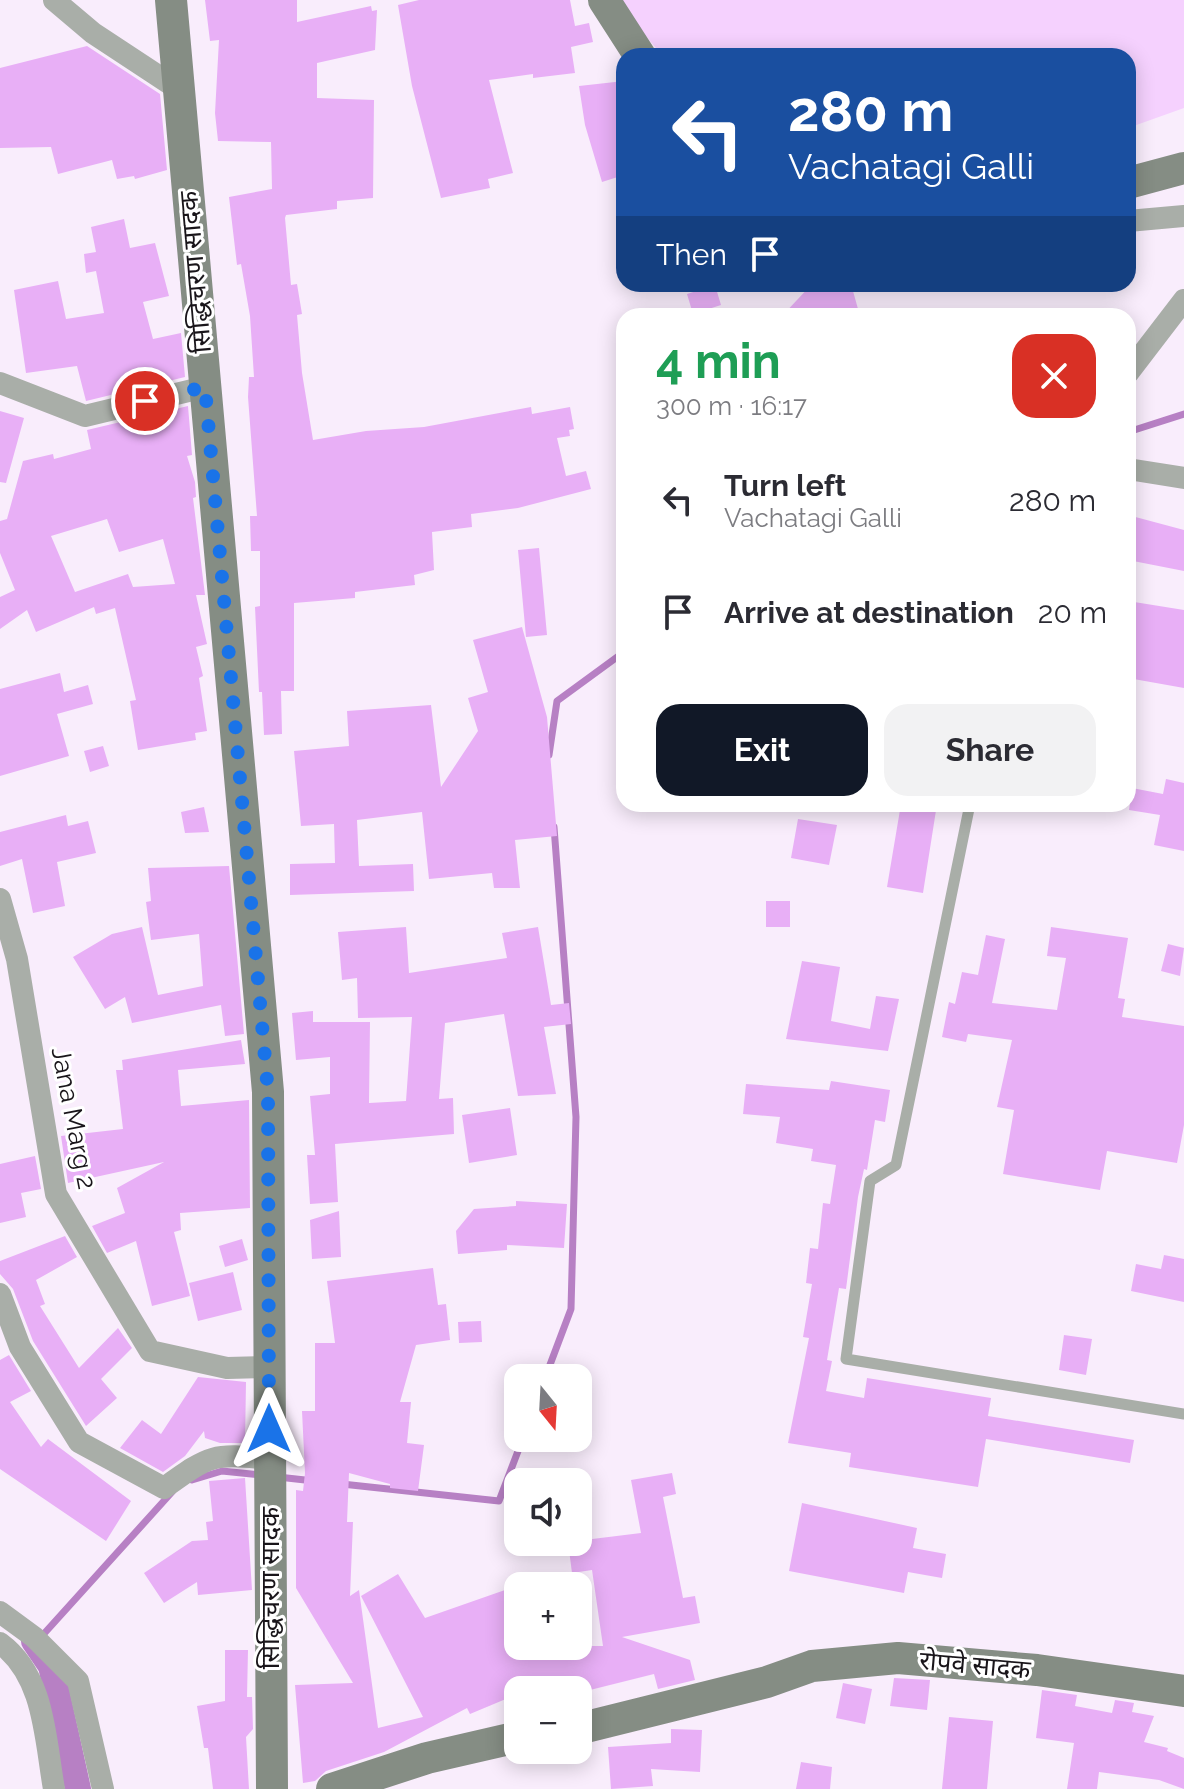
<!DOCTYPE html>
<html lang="en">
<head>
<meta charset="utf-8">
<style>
	:root { --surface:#fff; --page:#f2f2f3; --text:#2b2b33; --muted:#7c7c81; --accent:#111827 }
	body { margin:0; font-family:Raleway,"Noto Sans Devanagari",sans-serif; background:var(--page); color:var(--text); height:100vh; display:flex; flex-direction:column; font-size:30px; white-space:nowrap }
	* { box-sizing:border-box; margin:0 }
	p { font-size:26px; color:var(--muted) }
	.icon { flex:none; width:44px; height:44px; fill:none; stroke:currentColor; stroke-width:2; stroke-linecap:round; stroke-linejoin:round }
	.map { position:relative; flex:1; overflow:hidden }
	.details { position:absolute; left:616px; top:308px; width:520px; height:504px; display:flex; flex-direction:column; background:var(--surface); border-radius:24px; box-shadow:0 4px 20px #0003 }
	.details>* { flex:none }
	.top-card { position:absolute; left:616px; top:48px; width:520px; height:244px; border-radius:24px; box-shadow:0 4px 20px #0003; background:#1a4fa0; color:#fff; overflow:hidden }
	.needle { width:52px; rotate:162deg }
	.tools { position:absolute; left:504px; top:1364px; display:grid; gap:16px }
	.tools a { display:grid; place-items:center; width:88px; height:88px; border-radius:16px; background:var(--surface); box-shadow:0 4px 20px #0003; font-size:40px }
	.pin { position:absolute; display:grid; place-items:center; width:68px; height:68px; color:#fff; margin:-34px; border:4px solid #fff; border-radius:50%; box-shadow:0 2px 8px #0007 }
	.me { position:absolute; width:88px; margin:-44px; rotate:0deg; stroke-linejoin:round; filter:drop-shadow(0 0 6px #0008) }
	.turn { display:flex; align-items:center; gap:28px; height:168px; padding:0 40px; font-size:36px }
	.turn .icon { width:104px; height:104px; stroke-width:2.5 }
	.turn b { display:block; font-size:56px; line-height:68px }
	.then { display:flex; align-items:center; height:76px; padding:0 40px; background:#0003; gap:16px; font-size:30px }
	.round { display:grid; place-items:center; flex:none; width:84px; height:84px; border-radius:24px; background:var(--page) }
	.summary { display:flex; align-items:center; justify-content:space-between; height:136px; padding:0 40px }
	h1 { font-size:48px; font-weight:700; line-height:60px; color:#1e9e55 }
	.button { display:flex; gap:16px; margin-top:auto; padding:16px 40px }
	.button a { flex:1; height:92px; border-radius:24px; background:var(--accent); color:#fff; font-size:32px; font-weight:700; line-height:92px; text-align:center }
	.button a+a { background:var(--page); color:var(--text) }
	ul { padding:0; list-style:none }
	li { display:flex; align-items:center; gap:24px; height:112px; padding:0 40px }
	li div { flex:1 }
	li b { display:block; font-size:30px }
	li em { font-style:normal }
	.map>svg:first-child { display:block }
	.green { fill:#f5d1fe }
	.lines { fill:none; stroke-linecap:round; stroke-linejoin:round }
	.stream { stroke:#b780c4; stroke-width:7 }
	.canal { stroke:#b780c4; stroke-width:26 }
	.building { fill:#e8aff6; fill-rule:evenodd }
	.lane { stroke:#a9aea8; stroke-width:11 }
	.street { stroke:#a9aea8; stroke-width:22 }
	.secondary { stroke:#858d84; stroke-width:32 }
	.route { stroke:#1a73e8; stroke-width:14; stroke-dasharray:0 25.2 }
	.labels { text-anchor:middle; stroke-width:6; stroke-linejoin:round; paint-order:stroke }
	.street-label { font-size:26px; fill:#19151a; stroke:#fff }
</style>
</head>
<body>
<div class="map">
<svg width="1184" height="1789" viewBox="0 0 1184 1789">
	<rect width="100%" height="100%" fill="#f9edfc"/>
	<path class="green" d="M621,0H1184V108L1128,128V56H663L624,11Z"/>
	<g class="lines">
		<path class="stream" d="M1128,432L1184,414
			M549,755L557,701L624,652
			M545,1378L571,1309L576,1117L554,827
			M278,1477L314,1481
			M192,1480L222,1471L262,1475
			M342,1484L499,1501L523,1438
			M41,1637L172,1492"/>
		<path class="canal" d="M34,1641L51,1666L78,1789"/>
	</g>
	<path class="building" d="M205,0H297V22L371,6L372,11L377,10L375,50L317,63V98L374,100L373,198L337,201V209L286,215L285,218L291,285L297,284L302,314L297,315L302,373L313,440L366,431L424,427L531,407L532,414L570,407L574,429L569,430L570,436L557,438L566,476L586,471L591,489L518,508L471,514L472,527L432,532L434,570L414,575L415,585L355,592V598L294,603V691H281L282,734L264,735L262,692H259L255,607L260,606V551H251L250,516H257L248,397L249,377H254L250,316L241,264L237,265L229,197L272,189L271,142L218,141L215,113L219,40L210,41Z
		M419,0H570L575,26L589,23L593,42L571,47L575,73L533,78V74L489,80L513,173L488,179L490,188L441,198L412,86L398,5Z
		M87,46L160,94L167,170L135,179L134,176L117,179L112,160L58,174L51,147L0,148V68Z
		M624,81V175L602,182L585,125L579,86Z
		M124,219L130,248L155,243L169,296L143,302L153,339L181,333L185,377L86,401L77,366L26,373L14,290L58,281L66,319L104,313L96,271L86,273L84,254L96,252L91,227Z
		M812,284H851L860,316H782Z
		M715,285L721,305L693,314L687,294Z
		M188,406L192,455L187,456L195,482L196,497L193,498L205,595H196L207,644L196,647L203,676L199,678L207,731L195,733L196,740L138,750L130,701L136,700L115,608L96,614L94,607L36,632L27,610L0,629V597L15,590L0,553V521L7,519L23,461L53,454L54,459L91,449L87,430ZM107,519L119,552L163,539L175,584L133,587L128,574L75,592L51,536Z
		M0,411L24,418L6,483L0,482Z
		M1128,515L1184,530V571L1128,560Z
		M539,548L547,635L526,637L518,550Z
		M1128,601L1184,610V688L1128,678L1131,645H1128Z
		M522,627L547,717L557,836L515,840L520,888H494L492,873L429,879L422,812L357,820L359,866L413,864L414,891L290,895V864L335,863L334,824L301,826L294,751L349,746L347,711L431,705L441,787L478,731L468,698L488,692L473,640Z
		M60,673L64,692L88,685L93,704L57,714L69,756L0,776V689Z
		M103,746L109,766L90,772L84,751Z
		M1166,779L1184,783V851L1154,845L1160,815L1129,810L1132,788L1163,794Z
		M901,804H937L923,893L887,887Z
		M204,807L209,832L185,833L181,812Z
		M66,815L68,826L88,821L96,853L57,862L65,906L33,913L22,859L0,866V832Z
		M798,819L837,825L829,865L791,858Z
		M229,866L244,1034L225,1036L221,1005L132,1023L125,997L105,1009L73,957L112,934L142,927L158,995L203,986L199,934L151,940L146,902L151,901L148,868Z
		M766,901H790V927H766Z
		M406,927L409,973L507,958L502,933L538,927L551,1005L569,1003L571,1024L544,1027L556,1094L518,1096L504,1014L445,1023L439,1099L453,1098L454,1134L335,1144L338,1202L310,1204L307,1155H315L310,1096L330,1094V1057L296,1060L292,1013L313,1011V1022H370L369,1103L406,1101L412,1017L358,1018L357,978L342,980L338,932Z
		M1051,927L1128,938L1118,998L1125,999L1122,1017L1184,1026V1125L1177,1163L1107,1151L1100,1190L1003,1174L1014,1110L997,1107L1012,1040L968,1034L966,1042L942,1037L949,1002L955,1004L962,972L978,975L986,935L1005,939L992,1003L1057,1010L1066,958L1047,956Z
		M1168,944L1184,948L1180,976L1161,971Z
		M802,961L840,967L831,1021L870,1029L876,996L899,999L888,1051L786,1039Z
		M241,1040L245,1064L178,1070L181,1106L249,1100L250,1208L180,1213L181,1230L174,1232L190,1296L152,1306L136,1241L107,1253L92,1226L125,1213L117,1188L164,1162L68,1183L61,1136L123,1129L116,1070H123L122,1060Z
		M831,1081L890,1090L885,1122L875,1120L867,1170L864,1169L858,1197L846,1289L839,1288L827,1360L832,1361L826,1391L864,1398L867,1378L991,1398L988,1416L1134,1440L1130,1463L986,1439L978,1487L849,1467L851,1453L788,1443L809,1338L803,1337L812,1284L806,1283L810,1248L818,1249L823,1203L830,1204L836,1165L811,1161L813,1149L776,1143L780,1117L743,1114L746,1084L829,1090Z
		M510,1108L517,1155L469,1163L462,1115Z
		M35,1156L41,1189L21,1193L26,1217L0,1223V1164Z
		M516,1201L567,1204L564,1248L507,1245V1250L458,1254L456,1231L474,1209L516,1206Z
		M339,1211L341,1257L312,1259L310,1220Z
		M65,1236L77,1257L36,1280L45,1304L40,1306L79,1368L118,1328L132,1348L101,1379L117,1398L86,1426L33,1341L13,1289L0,1274V1261Z
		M242,1239L248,1260L225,1267L219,1246Z
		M1164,1255L1184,1259V1302L1131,1291L1136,1264L1161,1269Z
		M433,1268L438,1305L446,1304L450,1340L416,1345L400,1402H411L407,1443L424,1445L418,1491L390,1488V1484L349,1473L347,1522H353L350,1596L359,1590L378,1728L423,1717L361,1596L398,1574L425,1618L505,1590L508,1599L518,1596V1646H603L592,1570L572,1573L568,1542L641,1533L631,1480L672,1473L676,1494L663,1497L683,1598L695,1596L700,1623L622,1637L690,1660L695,1680L658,1689L654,1674L578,1693L518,1690V1694L470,1714L467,1708L384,1752L326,1771L315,1781L303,1783L295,1685L353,1683L296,1588V1490L303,1491L305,1473L302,1411H315V1343H335L327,1281Z
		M233,1272L242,1310L198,1321L189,1283Z
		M481,1321L482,1342L459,1343L458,1322Z
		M1064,1335L1092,1339L1086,1375L1059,1370Z
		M9,1355L31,1391L10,1402L41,1447L48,1439L131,1501L106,1541L0,1469V1360Z
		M198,1377L246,1382L245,1443H220L205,1438L204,1431L185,1456L163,1472L120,1448L142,1420L161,1434Z
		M245,1478L252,1590L198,1595L197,1582L164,1603L144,1573L192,1541L208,1540L206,1522L213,1521L209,1481Z
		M802,1503L917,1528L913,1548L946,1554L942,1578L908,1572L904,1593L789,1571Z
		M225,1650H248L247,1697H252L253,1729L246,1737L249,1789H213L208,1748H204L197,1706L225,1701Z
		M894,1678L930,1680L927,1710L890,1706Z
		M843,1683L872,1689L865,1724L836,1718Z
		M1042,1690L1077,1695L1075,1706L1112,1713L1115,1700L1134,1703L1132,1712L1154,1716L1144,1742L1168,1748L1167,1751L1184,1758V1789L1159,1780L1099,1772L1097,1789H1067L1074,1743L1036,1738Z
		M949,1717L993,1721L987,1789H942Z
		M671,1729L702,1730L700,1772L651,1769L653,1786L611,1789L608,1747L671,1743Z
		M801,1762L832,1767L830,1789H796Z"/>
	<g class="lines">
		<path class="lane" d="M970,804L896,1165L870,1181L846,1359L1184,1414"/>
		<path class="street" d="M54,0L93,33L178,89
			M1128,221L1184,216
			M1128,373L1184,300
			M0,383L85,416L205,387
			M1128,469L1184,478
			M0,899L17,959L56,1194L150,1351L227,1368L268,1367
			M0,1294L20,1347L79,1442L164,1488C210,1455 212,1453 269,1459
			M0,1612L34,1637L78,1681L103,1789
			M0,1643C45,1676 45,1739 54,1789"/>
		<path class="secondary" d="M171,0L268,1092L272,1789
			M604,0L640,56
			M1128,183L1184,168
			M578,1729L767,1682L812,1666L898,1658L1037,1670L1184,1691
			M332,1789L427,1758L518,1737"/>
	</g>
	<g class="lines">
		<path class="route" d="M145,401L205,387L268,1092L269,1429"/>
	</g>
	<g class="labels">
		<g class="street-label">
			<text transform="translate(195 272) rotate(-95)" y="9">सिद्धिचरण सादक</text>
			<text transform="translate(74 1118) rotate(79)" y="9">Jana Marg 2</text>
			<text transform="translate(270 1588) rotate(-90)" y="9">सिद्धिचरण सादक</text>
			<text transform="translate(975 1665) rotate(5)" y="9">रोपवे सादक</text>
		</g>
	</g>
</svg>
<div class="tools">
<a><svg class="needle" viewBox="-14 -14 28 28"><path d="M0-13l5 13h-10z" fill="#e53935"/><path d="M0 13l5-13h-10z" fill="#7c7c81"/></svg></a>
<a><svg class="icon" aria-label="sound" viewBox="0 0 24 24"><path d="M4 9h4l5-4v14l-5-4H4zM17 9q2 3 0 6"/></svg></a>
<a>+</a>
<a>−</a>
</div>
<div class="pin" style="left:145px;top:401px;background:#d93025"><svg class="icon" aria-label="arrive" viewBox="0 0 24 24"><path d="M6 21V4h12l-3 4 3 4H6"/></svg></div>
<svg class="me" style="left:269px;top:1429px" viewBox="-20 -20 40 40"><path d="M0-17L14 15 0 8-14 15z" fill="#1a73e8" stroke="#fff" stroke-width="4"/></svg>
<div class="top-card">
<div class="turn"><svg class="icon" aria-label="left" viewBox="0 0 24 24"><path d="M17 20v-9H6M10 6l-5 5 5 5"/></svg><div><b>280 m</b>Vachatagi Galli</div></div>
<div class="then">Then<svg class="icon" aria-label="arrive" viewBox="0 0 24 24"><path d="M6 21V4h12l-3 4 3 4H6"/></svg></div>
</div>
<section class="details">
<div class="summary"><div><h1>4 min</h1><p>300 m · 16:17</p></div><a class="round" style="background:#d93025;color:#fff"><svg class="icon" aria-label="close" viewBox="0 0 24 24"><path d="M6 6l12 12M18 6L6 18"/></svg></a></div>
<ul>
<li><svg class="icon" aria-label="left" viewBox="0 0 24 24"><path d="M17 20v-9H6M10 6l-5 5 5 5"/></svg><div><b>Turn left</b><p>Vachatagi Galli</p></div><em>280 m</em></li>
<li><svg class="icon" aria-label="arrive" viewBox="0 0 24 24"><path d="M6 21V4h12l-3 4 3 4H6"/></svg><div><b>Arrive at destination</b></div><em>20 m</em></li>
</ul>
<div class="button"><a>Exit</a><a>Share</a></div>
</section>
</div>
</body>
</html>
